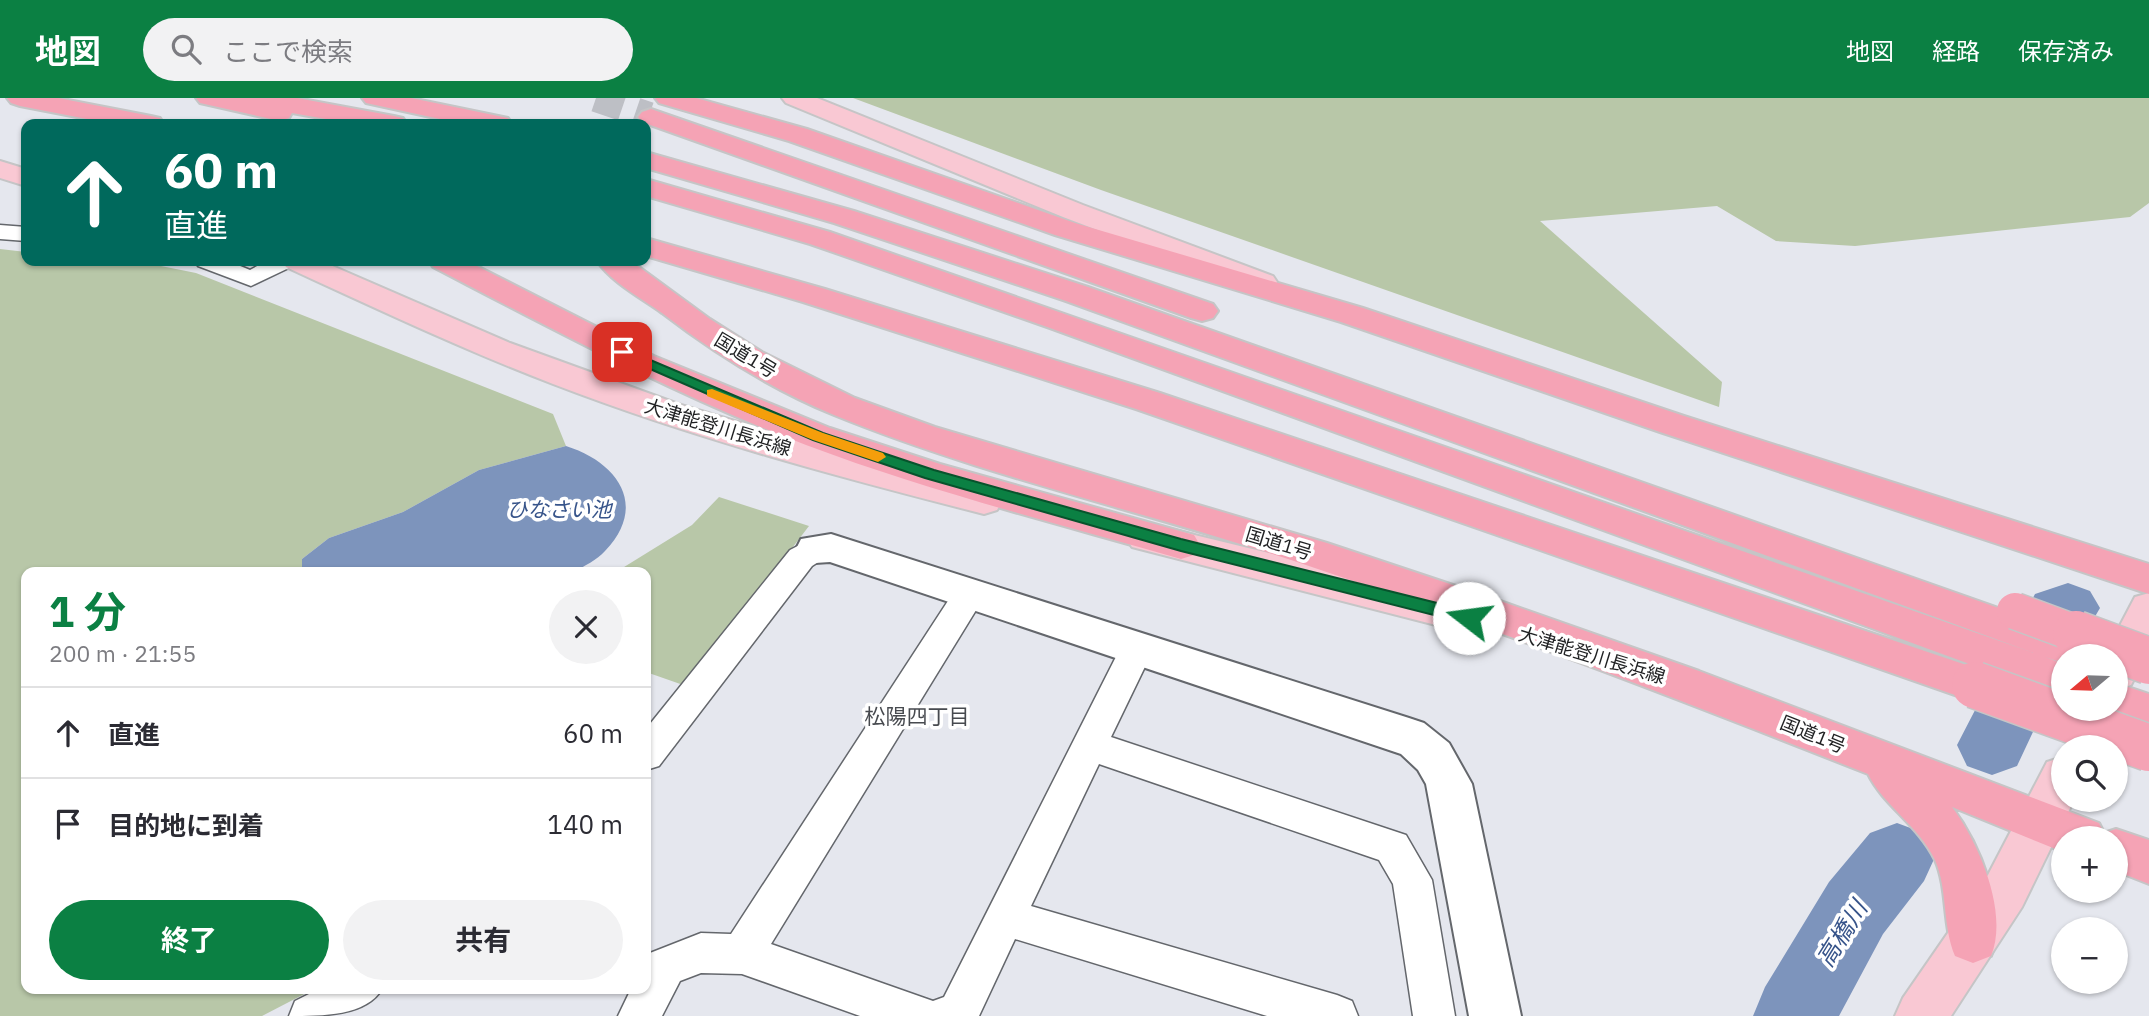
<!DOCTYPE html>
<html lang="ja">
<head>
<meta charset="utf-8">
<style>
	:root { --surface:#fff; --page:#f2f2f3; --text:#2b2b33; --muted:#7c7c81; --line:#e1e1e2; --accent:#0b8043 }
	body { margin:0; font-family:"IBM Plex Sans","Noto Sans JP",sans-serif; background:var(--page); color:var(--text); height:100vh; display:flex; flex-direction:column; font-size:26px; white-space:nowrap }
	* { box-sizing:border-box; margin:0 }
	p { font-size:23px; color:var(--muted) }
	.icon { flex:none; width:38px; height:38px; fill:none; stroke:currentColor; stroke-width:2; stroke-linecap:round; stroke-linejoin:round }
	.map { position:relative; flex:1; overflow:hidden }
	.drawer { position:absolute; left:21px; top:469px; width:630px; height:427px; display:flex; flex-direction:column; background:var(--surface); border-radius:14px; box-shadow:0 2px 5px #0004 }
	.drawer>* { flex:none }
	.top-card { position:absolute; left:21px; top:21px; width:630px; height:147px; border-radius:14px; box-shadow:0 2px 5px #0004; background:#00695c; color:#fff; overflow:hidden }
	.needle { width:46px; rotate:251deg }
	.controls { position:absolute; left:2051px; top:546px; display:grid; gap:14px }
	.controls a { display:grid; place-items:center; width:77px; height:77px; border-radius:50%; background:var(--surface); box-shadow:0 2px 5px #0004; font-size:35px }
	.pin { position:absolute; display:grid; place-items:center; width:60px; height:60px; color:#fff; margin:-30px; border-radius:14px; box-shadow:0 4px 10px #0006 }
	.me { position:absolute; width:77px; margin:-38px; rotate:285deg; stroke-linejoin:round; filter:drop-shadow(0 0 5px #0008) }
	.turn { display:flex; align-items:center; gap:24px; height:147px; padding:0 28px; font-size:32px }
	.turn .icon { width:91px; height:91px; stroke-width:2.5 }
	.turn b { display:block; font-size:49px; line-height:60px }
	.round { display:grid; place-items:center; flex:none; width:74px; height:74px; border-radius:37px; background:var(--page) }
	.summary { display:flex; align-items:center; justify-content:space-between; height:119px; padding:0 28px }
	h1 { font-size:42px; font-weight:700; line-height:52px; color:var(--accent) }
	.cta { display:flex; gap:14px; margin-top:auto; padding:14px 28px }
	.cta a { flex:1; height:80px; border-radius:42px; background:var(--accent); color:#fff; font-size:28px; font-weight:700; line-height:80px; text-align:center }
	.cta a+a { background:var(--page); color:var(--text) }
	ul { padding:0; list-style:none }
	li { display:flex; align-items:center; gap:21px; height:91px; padding:0 28px; border-top:2px solid var(--line) }
	li div { flex:1 }
	li b { display:block; font-size:26px }
	li em { font-style:normal }
	header { display:flex; align-items:center; gap:42px; box-sizing:border-box; height:98px; padding:0 35px; background:var(--accent); color:#fff }
	header strong { font-size:33px }
	nav { display:flex; gap:38px; margin-inline-start:auto; font-size:24px }
	.search { width:490px; height:63px; background:var(--page); display:flex; align-items:center; gap:18px; box-sizing:border-box; padding:0 24px; border-radius:38px; color:var(--muted); font-size:26px }
	.map>svg:first-child { display:block }
	.green { fill:#b8c7a8 }
	.water { fill:#7d94bc }
	.lines { fill:none; stroke-linecap:round; stroke-linejoin:round }
	.river { fill:#7d94bc; fill-rule:evenodd }
	.highway-tunnel { stroke:#bdbfc5; stroke-width:28; stroke-dasharray:28 14; stroke-linecap:butt }
	.street-casing { stroke:#64676c; stroke-width:3 }
	.secondary-casing { stroke:#64676c; stroke-width:4 }
	.primary-casing { stroke:#c5c5c6; stroke-width:4 }
	.highway-casing { stroke:#c5c5c6; stroke-width:4 }
	.street { fill:#fff; fill-rule:evenodd }
	.secondary { fill:#fff; fill-rule:evenodd }
	.primary { fill:#f9c8d3; fill-rule:evenodd }
	.highway { fill:#f5a3b5; fill-rule:evenodd }
	.highway-bridge-far1-casing { stroke:#c5c5c6; stroke-width:39; stroke-linecap:butt }
	.highway-bridge-casing { stroke:#c5c5c6; stroke-width:49; stroke-linecap:butt }
	.highway-bridge-far1 { stroke:#f5a3b5; stroke-width:36 }
	.highway-bridge { stroke:#f5a3b5; stroke-width:46 }
	.route { fill:#0b8043; stroke:#07532c; stroke-width:2 }
	.slow { fill:#f59e0b }
	.labels { text-anchor:middle; stroke-width:7; stroke-linejoin:round; paint-order:stroke }
	.street-label { font-size:19px; fill:#1f2022; stroke:#fff }
	.water-label { font-size:21px; font-style:italic; fill:#37548a; stroke:#fff }
	.neighbourhood-label { font-size:21px; fill:#474a4f; stroke:#fff }
	.near-water-label { font-size:24px; font-style:italic; fill:#37548a; stroke:#fff }
</style>
</head>
<body>
<header>
<strong>地図</strong>
<div class="search"><svg class="icon" aria-label="search" viewBox="0 0 24 24"><circle cx="10" cy="10" r="6"/><path d="M15 15l6 6"/></svg>ここで検索</div>
<nav><a>地図</a><a>経路</a><a>保存済み</a></nav>
</header>
<div class="map">
<svg width="2149" height="918" viewBox="0 0 2149 918">
	<rect width="100%" height="100%" fill="#e5e7ee"/>
	<path class="green" d="M853,0H2149V105L2130,119L1855,148L1776,143L1717,108L1540,123L1722,284L1719,309L1101,92Z
		M0,151L26,154V163H136L196,175L553,316L566,348L479,372L403,414L329,440L302,461V474H26V891H314L262,918H0Z
		M719,399L809,428L686,588L646,574V474H616L692,427Z"/>
	<path class="water" d="M566,348C617,364 649,407 605,453C597,462 584,468 574,474H302V461L329,440L403,414L479,372Z"/>
	<g class="lines">
		<path class="river" d="M2068,485L2090,493L2100,510L2090,527L2082,530L2069,558H2063V570L2017,668L1992,677L1967,668L1957,647L2035,496Z
			M1897,725L1924,735L1935,759L1924,783L1883,836L1839,918H1753L1765,889L1829,784L1870,735Z"/>
		<path class="highway-tunnel" d="M596,0L649,18"/>
		<defs>
			<path id="street" d="M0,127L26,129V143L0,141Z
				M195,163H228L250,172L266,163H296L293,168L251,188L198,168Z
				M815,439L826,443L831,451L826,459L812,468L659,668L646,672V631L790,452Z
				M970,483L981,486L986,495L981,504L771,846L933,903L944,899L1126,539L1138,535L1150,539L1155,548L1111,639L1406,737L1432,782L1455,918H1413L1393,786L1379,762L1099,666L1031,808L1337,897L1352,903L1358,918H1267L1015,841L979,918H860L742,876L701,875L680,883L662,918H618L631,891H646V863L650,855L701,835L731,836L959,486Z
				M319,891H382C366,918 323,918 289,918L295,903Z"/>
			<path id="secondary" d="M831,436L1409,620L1424,625L1449,645L1472,686L1521,918H1469L1426,686L1418,672L1401,656L830,464L815,465L801,461L796,451L801,441Z"/>
			<path id="primary" d="M782,0H817L1083,107L1273,178L1277,184L1273,190L1262,193L1251,190L1063,119L786,5Z
				M0,63L26,71V88L0,80Z
				M282,163H321L510,245L681,307L826,350L997,394L1002,403L997,412L984,416C839,379 693,340 553,286C462,251 375,210 286,169Z
				M1145,425L1471,504L1485,509L1491,520L1485,531L1471,536L1132,449L1126,439L1132,429Z
				M2149,495V551L2131,587L2116,592V558H2104L2135,499Z
				M2063,659V702H2074L2022,809L1951,918H1895L1903,900L1988,777L2047,664Z"/>
			<path id="highway" d="M7,0H58L151,18L160,20L164,26H113L20,8L11,5Z
				M196,0H297L394,18L403,20L407,26H354L292,15L289,20L280,23L200,5Z
				M362,0H411L508,20L512,26H463L366,5Z
				M655,0H696L807,31L1075,125L1363,210L1684,318L2149,466V496L1660,334L1341,224L1055,137L789,43L659,5Z
				M651,11L1213,206L1218,213L1213,220L1202,223L1191,220L642,24L638,19L642,14Z
				M646,54L854,113L1088,189L2072,536L2078,547L2072,558H2063L2057,563L2045,559L2063,566V600L1050,230L810,146L646,98V81L830,134L2037,556L1066,203L834,125L646,70Z
				M646,140L825,191L1160,295L1990,575L1996,587L1990,599L1975,604L1136,311L803,204L646,158Z
				M429,163H467L654,258L830,330L940,366L1194,437L1200,447L1194,457L1181,461C1056,425 928,393 806,347C677,298 556,233 433,169Z
				M597,163H631L710,221L762,254L855,300L935,329L1327,445L1489,499L1699,573L2099,725L2104,735L2116,731L2149,742V786L2116,773V740H2063V754L1952,709C1979,745 2009,815 1991,858L1973,865L1955,858C1942,827 1948,792 1935,762C1919,728 1883,707 1868,676C1681,602 1494,530 1303,466C1148,414 986,379 834,317C773,292 714,255 662,215C641,200 611,184 597,163Z
				M2116,585L2149,596V632L2101,614L2099,611H2116Z"/>
		</defs>
		<use href="#street" class="street-casing"/>
		<use href="#secondary" class="secondary-casing"/>
		<use href="#primary" class="primary-casing"/>
		<use href="#highway" class="highway-casing"/>
		<use href="#street" class="street"/>
		<use href="#secondary" class="secondary"/>
		<use href="#primary" class="primary"/>
		<use href="#highway" class="highway"/>
		<defs>
			<path id="highway-bridge-far1" d="M2015,513L2080,537"/>
			<path id="highway-bridge" d="M2076,536L2149,563
				M1975,587L2149,650"/>
		</defs>
		<use href="#highway-bridge-far1" class="highway-bridge-far1-casing"/>
		<use href="#highway-bridge" class="highway-bridge-casing"/>
		<use href="#highway-bridge-far1" class="highway-bridge-far1"/>
		<use href="#highway-bridge" class="highway-bridge"/>
	</g>
	<path class="route" d="M622,250L823,335L934,372L1181,441L1469,513L1477,520L1469,526L1181,453L925,380L813,342L618,257V251Z"/>
	<path class="slow" d="M712,291L823,335L883,355L886,359L878,364L813,342L707,298V292Z"/>
	<g class="labels">
		<g class="street-label">
			<text transform="translate(746 257) rotate(31)" y="7">国道1号</text>
			<text transform="translate(718 329) rotate(17)" y="7">大津能登川長浜線</text>
			<text transform="translate(1279 445) rotate(17)" y="7">国道1号</text>
			<text transform="translate(1592 557) rotate(17)" y="7">大津能登川長浜線</text>
			<text transform="translate(1813 636) rotate(22)" y="7">国道1号</text>
		</g>
		<g class="water-label">
			<text x="559" y="419">ひなさい池</text>
		</g>
		<g class="neighbourhood-label">
			<text x="917" y="626">松陽四丁目</text>
		</g>
		<g class="near-water-label">
			<text transform="translate(1842 836) rotate(-58)" y="8">高橋川</text>
		</g>
	</g>
</svg>
<div class="controls">
<a><svg class="needle" viewBox="-14 -14 28 28"><path d="M0-13l5 13h-10z" fill="#e53935"/><path d="M0 13l5-13h-10z" fill="#7c7c81"/></svg></a>
<a><svg class="icon" aria-label="search" viewBox="0 0 24 24"><circle cx="10" cy="10" r="6"/><path d="M15 15l6 6"/></svg></a>
<a>+</a>
<a>−</a>
</div>
<div class="pin" style="left:622px;top:254px;background:#d93025"><svg class="icon" aria-label="arrive" viewBox="0 0 24 24"><path d="M6 21V4h12l-3 4 3 4H6"/></svg></div>
<svg class="me" style="left:1469px;top:520px" viewBox="-20 -20 40 40"><circle r="19" fill="#fff"/><path d="M0-13L10 11 0 6-10 11z" fill="#0b8043"/></svg>
<div class="top-card">
<div class="turn"><svg class="icon" aria-label="ahead" viewBox="0 0 24 24"><path d="M12 20V5M6 11l6-6 6 6"/></svg><div><b>60 m</b>直進</div></div>
</div>
<section class="drawer">
<div class="summary"><div><h1>1 分</h1><p>200 m · 21:55</p></div><a class="round"><svg class="icon" aria-label="close" viewBox="0 0 24 24"><path d="M6 6l12 12M18 6L6 18"/></svg></a></div>
<ul>
<li><svg class="icon" aria-label="ahead" viewBox="0 0 24 24"><path d="M12 20V5M6 11l6-6 6 6"/></svg><div><b>直進</b></div><em>60 m</em></li>
<li><svg class="icon" aria-label="arrive" viewBox="0 0 24 24"><path d="M6 21V4h12l-3 4 3 4H6"/></svg><div><b>目的地に到着</b></div><em>140 m</em></li>
</ul>
<div class="cta"><a>終了</a><a>共有</a></div>
</section>
</div>
</body>
</html>
